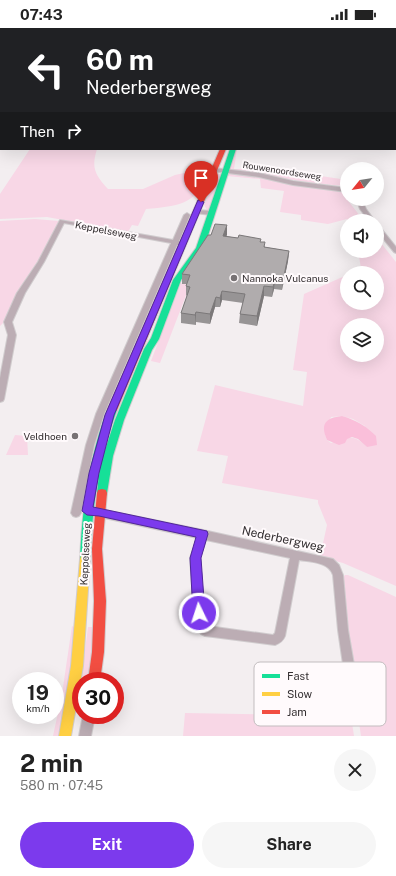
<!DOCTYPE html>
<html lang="en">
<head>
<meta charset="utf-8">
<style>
	:root { --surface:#fff; --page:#f6f6f6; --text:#222; --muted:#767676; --accent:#7c3aed }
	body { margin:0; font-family:"Public Sans",sans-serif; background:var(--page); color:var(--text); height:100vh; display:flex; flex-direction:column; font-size:15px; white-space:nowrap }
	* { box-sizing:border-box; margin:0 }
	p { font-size:13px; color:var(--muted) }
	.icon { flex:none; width:22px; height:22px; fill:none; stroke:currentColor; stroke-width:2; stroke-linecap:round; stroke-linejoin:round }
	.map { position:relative; height:708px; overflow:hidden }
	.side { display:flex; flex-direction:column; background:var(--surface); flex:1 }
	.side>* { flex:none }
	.hud { position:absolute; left:0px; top:0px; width:396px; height:122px; box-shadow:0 4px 16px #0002; background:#202124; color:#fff; overflow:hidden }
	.needle { width:26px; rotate:240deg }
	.buttons { position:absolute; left:340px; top:134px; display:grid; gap:8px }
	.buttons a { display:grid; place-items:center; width:44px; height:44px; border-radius:50%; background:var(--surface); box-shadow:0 4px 16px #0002; font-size:20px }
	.speed { position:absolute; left:12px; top:644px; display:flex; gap:8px; font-size:20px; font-weight:700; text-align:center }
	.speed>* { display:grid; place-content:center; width:52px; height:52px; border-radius:50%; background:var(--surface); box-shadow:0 4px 16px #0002; line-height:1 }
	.speed small { font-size:10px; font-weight:400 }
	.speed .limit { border:6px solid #d22; background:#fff; color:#111 }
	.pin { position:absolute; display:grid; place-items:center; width:34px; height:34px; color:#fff; margin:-41px -17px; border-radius:50% 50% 50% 0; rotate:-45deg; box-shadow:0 0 4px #0007 }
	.pin .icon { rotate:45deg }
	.me { position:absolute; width:44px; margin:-22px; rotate:356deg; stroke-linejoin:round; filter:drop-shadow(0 0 3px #0008) }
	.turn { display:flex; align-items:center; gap:14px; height:84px; padding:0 20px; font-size:18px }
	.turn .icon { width:52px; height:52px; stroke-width:2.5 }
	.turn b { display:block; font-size:28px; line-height:34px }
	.then { display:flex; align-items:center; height:38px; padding:0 20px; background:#0003; gap:8px; font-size:15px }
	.round { display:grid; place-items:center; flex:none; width:42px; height:42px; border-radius:21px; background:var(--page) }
	.headline { display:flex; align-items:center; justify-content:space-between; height:68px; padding:0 20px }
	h1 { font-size:24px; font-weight:700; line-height:30px }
	.button { display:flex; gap:8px; margin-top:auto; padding:8px 20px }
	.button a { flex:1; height:46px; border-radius:24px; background:var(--accent); color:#fff; font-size:16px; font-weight:700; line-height:46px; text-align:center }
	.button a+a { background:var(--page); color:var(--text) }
	.status { display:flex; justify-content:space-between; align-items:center; height:28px; padding:0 20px; background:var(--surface); direction:ltr }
	.status svg { height:11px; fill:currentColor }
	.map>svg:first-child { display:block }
	.green { fill:#f8d7e6; fill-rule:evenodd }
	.water { fill:#fabfda }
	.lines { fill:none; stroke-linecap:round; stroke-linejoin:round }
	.street-casing { stroke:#d0ccce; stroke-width:2 }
	.fast-casing { stroke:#d0ccce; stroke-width:2 }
	.slow-casing { stroke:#d0ccce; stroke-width:2 }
	.jam-casing { stroke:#d0ccce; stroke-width:2 }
	.street { fill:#bcadb4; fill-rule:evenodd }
	.fast { fill:#16e098; fill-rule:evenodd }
	.slow { fill:#ffcf43; fill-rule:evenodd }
	.jam { fill:#f24e42; fill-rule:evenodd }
	.wall { fill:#979495 }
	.shaded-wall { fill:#7b7879 }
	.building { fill:#b0acad; stroke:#7b7879 }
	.route { fill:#7c3aed; stroke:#51269a }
	.poi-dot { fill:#777274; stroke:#fffafc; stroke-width:1.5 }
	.labels { text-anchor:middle; stroke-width:4; stroke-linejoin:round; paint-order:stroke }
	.far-street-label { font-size:9px; fill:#342f31; stroke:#fffafc }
	.street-label { font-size:10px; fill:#342f31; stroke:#fffafc }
	.poi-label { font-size:10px; fill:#342f31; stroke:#fffafc; text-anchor:start }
	.near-street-label { font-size:12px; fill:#342f31; stroke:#fffafc }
	.key { fill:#fffafc; stroke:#c2bdbf; stroke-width:1 }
	.key-label { font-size:11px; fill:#342f31 }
</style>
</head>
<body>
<div class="status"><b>07:43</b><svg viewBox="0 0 49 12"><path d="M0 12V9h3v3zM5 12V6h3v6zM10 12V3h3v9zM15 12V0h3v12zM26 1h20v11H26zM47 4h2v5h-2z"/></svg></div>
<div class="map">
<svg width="396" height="708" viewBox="0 0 396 708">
	<rect width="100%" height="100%" fill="#f3eef0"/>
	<path class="green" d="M0,0H138L1,1V102Z
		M30,121H97C91,140 95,147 108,161H143L175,147L193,143L209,145C195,177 179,178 146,181L138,198L132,197L128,204L47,189L0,191V166Z
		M235,121H237L234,141H255L256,138L347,152V158C307,156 270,147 230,142V134Z
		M234,145L250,147L307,159L347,164V169L342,165L364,193H348L347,191L328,196L301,192V187L280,184L284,163L261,160L260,151L227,148L223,161L227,146Z
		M219,146H221L209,182H207L204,177L216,148Z
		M35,191L59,193L36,239L26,250L7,291L0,298V193Z
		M377,210L396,234V558L343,535L320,529L327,497L318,475V472L222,455L228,428L197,423L215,357L303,378L307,344L293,342L304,266L347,247V275H377V245H351L361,240L358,223H377ZM347,297H377V327H347ZM342,388L353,391L365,398L367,419C352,405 349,410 331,415L327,412L325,406L331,389Z
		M181,255L190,257L160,335L151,333Z
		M15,407L27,408L28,427H6Z
		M345,547H348L396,569V708H361L341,574V551Z
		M72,598L76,600L70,650L58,708H53L62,666Z
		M88,599H96L91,653H81Z
		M185,685L351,688L354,708H183Z"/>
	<path class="water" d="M342,388C356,392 366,398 376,408L377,417L367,419L358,411L352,409L347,411L345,415L339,417L327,412C320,396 325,390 342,388Z"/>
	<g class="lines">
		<defs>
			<path id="street" d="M365,0H370L365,1Z
				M214,140L259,145L293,153L347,160V164L293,157L259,149L212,143V141Z
				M356,171H362L366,181L375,193H369L360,181Z
				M197,182L211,183L214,185L211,187L195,185L194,184Z
				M187,185L190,187L179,213L183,215L182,216L177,217L104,386L94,417L81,485L79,488L76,489L73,488L71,485L86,417L96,386L171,215L64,195L44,234L25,265L12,294L16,307L4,371L3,373L0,374V350L8,307L4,294L17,265L38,234L60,192L173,212L184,187Z
				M377,197L379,198L396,219V225L394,224L377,203Z
				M95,480L203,502L333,531L339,537L343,547L348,602L361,677L359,681L355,683L351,681L349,677L338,602L333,547C329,534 311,534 299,532L285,608C283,613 280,615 275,617L205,608L201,606L195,598L190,530L197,510L95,488L92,487L90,484L92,481ZM206,512L290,530L275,605L273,607L208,598L205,596L200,530Z
				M83,687H95L91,708H79Z"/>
			<path id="fast" d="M230,121H236L204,220L181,252L159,311L152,322L124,392L113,428L107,465L106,468L102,469L98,468L97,465L99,446L103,428L115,392L144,321L151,310L173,252L196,220Z
				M112,379L115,380L117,382C99,430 92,480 90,531L89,534L85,536L81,534L80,531C82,480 89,430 107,382L109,380Z"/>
			<path id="slow" d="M85,526L89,528L90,531L83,638L71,708H59L71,638L80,531L81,528Z"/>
			<path id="jam" d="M350,0H356L349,1Z
				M220,121H226L117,382L115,384H109L107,382Z
				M102,461L106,462L107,465L102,521L106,573L104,624L100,653H88L92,624L94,573L92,521L97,465L98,462Z"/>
		</defs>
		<use href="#street" class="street-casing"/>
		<use href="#fast" class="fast-casing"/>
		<use href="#slow" class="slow-casing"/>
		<use href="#jam" class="jam-casing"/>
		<use href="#street" class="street"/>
		<use href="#fast" class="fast"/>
		<use href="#slow" class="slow"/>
		<use href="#jam" class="jam"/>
	</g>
	<path class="wall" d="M227,197L226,208L261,214L265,219L289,223L288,233L282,262L274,261L272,269L264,268L257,298L239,295L240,286L243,275L222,272L220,279H215L210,296L196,294V297L181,295V285L187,268L186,267V256H182V246L211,207Z"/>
	<path class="shaded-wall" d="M227,197V207L223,217V208Z
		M289,223L288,233L282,262L283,253Z
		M275,252L274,261L272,269L273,259Z
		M264,258V268L257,298V288Z
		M222,263V272L220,279V270Z
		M216,269L215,279L210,296V286Z
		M196,284V297L195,287Z"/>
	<path class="building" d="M215,196L227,197L223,208L238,210L239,207L261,211L260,214H265L264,219L289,223L283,253L275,252L273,259L264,258L257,288L240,286L245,266L222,263L220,270L216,269L210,286L196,284L195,287L181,285L190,259L186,258L190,247L182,246L208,207H211Z"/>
	<path class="route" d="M198,172L204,174L114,387L99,445L93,479L207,503L208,506L201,530L205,585L203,589L199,590L195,589L193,585L190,530L196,509L99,488L87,487L82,483L89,445L105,387Z"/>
	<g class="poi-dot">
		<circle cx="234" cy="250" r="4"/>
		<circle cx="75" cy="408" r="4"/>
	</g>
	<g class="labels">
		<g class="far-street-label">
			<text transform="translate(282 143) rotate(9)" y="3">Rouwenoordseweg</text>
		</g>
		<g class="street-label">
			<text transform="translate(106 202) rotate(11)" y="4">Keppelseweg</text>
			<text transform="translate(85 526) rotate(-87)" y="4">Keppelseweg</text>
		</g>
		<g class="poi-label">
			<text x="242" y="254">Nannoka Vulcanus</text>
			<text x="67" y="412" text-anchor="end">Veldhoen</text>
		</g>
		<g class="near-street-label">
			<text transform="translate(283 511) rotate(12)" y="4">Nederbergweg</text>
		</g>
	</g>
	<rect x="254" y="634" width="132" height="64" rx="6" class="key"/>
	<rect x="262" y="646" width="18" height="4" fill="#16e098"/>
	<rect x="262" y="664" width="18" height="4" fill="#ffcf43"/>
	<rect x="262" y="682" width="18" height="4" fill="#f24e42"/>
	<g class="key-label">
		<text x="287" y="652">Fast</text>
		<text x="287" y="670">Slow</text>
		<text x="287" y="688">Jam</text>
	</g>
</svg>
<div class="buttons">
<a><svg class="needle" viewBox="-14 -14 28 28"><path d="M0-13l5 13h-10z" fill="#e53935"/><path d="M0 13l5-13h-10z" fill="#767676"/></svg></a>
<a><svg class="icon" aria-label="sound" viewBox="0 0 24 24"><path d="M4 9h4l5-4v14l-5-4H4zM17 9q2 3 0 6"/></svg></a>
<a><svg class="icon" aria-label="search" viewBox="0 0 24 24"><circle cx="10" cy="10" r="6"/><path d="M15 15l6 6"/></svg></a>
<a><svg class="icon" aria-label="layers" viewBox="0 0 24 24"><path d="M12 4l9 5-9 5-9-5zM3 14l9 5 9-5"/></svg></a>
</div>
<div class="speed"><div>19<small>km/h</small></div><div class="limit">30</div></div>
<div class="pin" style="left:201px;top:174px;background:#d93025"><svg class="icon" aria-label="arrive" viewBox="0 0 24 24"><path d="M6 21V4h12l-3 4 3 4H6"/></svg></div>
<svg class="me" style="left:199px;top:585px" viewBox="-20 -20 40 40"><circle r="17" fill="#7c3aed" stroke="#fff" stroke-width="3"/><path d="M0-11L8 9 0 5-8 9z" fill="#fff"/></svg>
<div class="hud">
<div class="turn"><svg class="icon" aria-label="left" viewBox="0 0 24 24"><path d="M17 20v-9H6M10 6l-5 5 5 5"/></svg><div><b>60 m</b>Nederbergweg</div></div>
<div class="then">Then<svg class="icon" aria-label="right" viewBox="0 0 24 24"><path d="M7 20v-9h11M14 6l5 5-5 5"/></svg></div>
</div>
</div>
<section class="side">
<div class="headline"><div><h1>2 min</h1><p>580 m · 07:45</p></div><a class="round"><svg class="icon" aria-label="close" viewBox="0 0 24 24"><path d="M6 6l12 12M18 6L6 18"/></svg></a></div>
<div class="button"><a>Exit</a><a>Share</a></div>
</section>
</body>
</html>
